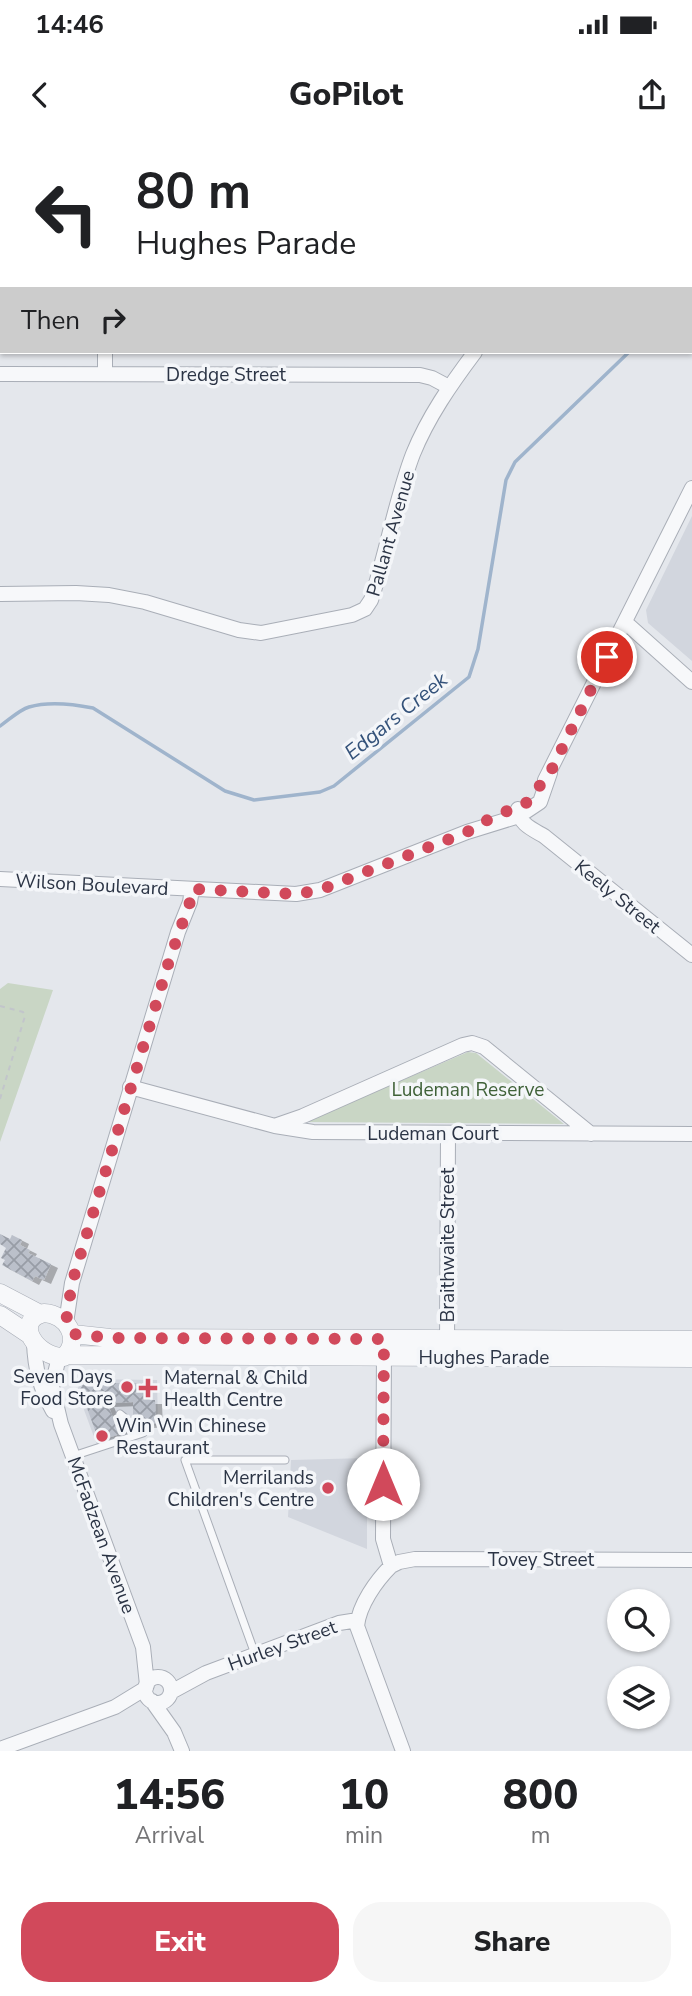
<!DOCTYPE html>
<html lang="en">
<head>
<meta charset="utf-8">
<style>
	:root { --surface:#fff; --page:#f6f6f6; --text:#202124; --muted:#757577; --accent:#d1495b }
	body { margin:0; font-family:"Nunito Sans",sans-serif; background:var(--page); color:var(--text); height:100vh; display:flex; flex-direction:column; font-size:26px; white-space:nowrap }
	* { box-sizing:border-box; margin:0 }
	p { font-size:23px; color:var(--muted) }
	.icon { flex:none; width:38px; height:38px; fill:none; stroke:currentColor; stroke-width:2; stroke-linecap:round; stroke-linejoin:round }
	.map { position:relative; height:1611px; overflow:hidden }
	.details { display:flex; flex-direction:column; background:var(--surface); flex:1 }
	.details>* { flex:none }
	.hud { position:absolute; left:0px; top:0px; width:693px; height:214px; box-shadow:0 2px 5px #0004; background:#fff; color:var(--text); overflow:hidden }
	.buttons { position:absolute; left:607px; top:1449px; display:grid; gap:14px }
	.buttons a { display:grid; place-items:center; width:63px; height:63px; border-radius:50%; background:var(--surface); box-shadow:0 2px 5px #0004; font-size:35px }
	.pin { position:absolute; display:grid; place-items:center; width:60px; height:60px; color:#fff; margin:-30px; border:4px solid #fff; border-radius:50%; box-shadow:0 2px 7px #0007 }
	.me { position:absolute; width:77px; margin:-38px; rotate:0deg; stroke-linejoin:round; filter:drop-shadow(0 0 5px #0008) }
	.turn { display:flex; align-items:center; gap:24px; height:147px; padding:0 21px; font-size:32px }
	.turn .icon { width:91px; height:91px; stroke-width:2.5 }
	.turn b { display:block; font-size:49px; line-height:60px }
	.then { display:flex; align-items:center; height:66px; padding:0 21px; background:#0003; gap:14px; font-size:26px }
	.eta { display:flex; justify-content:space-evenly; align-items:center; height:119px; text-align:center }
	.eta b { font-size:42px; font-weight:800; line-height:49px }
	.action { display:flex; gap:14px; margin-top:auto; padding:14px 21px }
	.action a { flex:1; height:80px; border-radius:28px; background:var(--accent); color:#fff; font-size:28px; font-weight:800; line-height:80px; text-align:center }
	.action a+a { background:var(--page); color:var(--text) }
	.status { display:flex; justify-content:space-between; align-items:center; height:49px; padding:0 35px; background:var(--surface); direction:ltr }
	.status svg { height:19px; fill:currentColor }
	header { display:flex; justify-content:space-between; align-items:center; height:91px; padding:0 21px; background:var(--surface); font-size:32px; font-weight:800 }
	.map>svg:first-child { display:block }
	.built { fill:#d2d6de }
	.park { fill:#c9d6c5 }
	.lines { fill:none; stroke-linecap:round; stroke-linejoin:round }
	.stream { stroke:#9fb4cc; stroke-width:3.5 }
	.building { fill:url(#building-cross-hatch); filter:url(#shadow) }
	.service-casing { stroke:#a9aeb7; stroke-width:9 }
	.minor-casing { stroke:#a9aeb7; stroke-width:16 }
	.tertiary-casing { stroke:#a9aeb7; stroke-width:19 }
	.primary-casing { stroke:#a3abb8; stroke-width:24 }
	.path { stroke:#c2c5cb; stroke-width:2; stroke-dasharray:5 5; stroke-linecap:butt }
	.service { stroke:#f7f8fa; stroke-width:7 }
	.minor { stroke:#f7f8fa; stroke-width:14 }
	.tertiary { stroke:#f7f8fa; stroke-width:18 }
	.primary { stroke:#fff; stroke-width:23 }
	.route { stroke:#d1495b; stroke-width:12; stroke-dasharray:0 21.6 }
	.poi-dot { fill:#d1495b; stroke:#f4f6f9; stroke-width:2.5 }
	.labels { text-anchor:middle; stroke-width:7; stroke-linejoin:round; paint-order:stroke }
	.street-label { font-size:19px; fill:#2b3445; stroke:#f4f6f9 }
	.park-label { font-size:19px; fill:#3f6138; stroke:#f4f6f9 }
	.poi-label { font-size:19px; fill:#2b3445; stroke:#f4f6f9; text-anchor:end }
	.water-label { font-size:21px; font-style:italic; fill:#34527a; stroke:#f4f6f9 }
</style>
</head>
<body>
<div class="status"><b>14:46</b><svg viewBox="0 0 49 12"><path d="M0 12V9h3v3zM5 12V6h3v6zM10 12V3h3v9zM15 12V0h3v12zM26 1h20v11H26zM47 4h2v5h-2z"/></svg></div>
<header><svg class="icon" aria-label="back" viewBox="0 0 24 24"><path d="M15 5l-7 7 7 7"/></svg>GoPilot<svg class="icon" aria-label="share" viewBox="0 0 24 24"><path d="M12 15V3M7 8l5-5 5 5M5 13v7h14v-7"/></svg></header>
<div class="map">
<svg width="692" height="1611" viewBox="0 0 692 1611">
	<defs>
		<pattern id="building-cross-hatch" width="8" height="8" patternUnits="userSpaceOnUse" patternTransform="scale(1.75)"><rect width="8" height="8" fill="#bbc0ca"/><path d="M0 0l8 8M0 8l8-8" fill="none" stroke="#989da6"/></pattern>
		<filter id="shadow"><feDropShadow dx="7" dy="4" stdDeviation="0" flood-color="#0004"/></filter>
	</defs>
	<rect width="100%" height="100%" fill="#e4e7ec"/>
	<path class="built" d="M692,376V521L648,483L646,470Z
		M81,1239L157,1240L158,1285L97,1305L77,1251Z
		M367,1318V1409L288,1377L291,1320Z"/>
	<path class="park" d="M8,843L53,850L0,1002V849Z
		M468,912L476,913L564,984L305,982Z"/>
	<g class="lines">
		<path class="stream" d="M691,151L692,150
			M0,586C9,580 19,570 29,567C49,561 73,564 93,568L225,651L254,660L320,652L334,646L469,537L478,509L506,340L515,322L629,212"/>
	</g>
	<path class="building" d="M0,1094L10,1099L12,1095L22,1100L20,1105L30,1110L28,1113L51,1124L44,1140L35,1136L32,1141L2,1125L5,1120L1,1118L6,1108L0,1104Z
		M84,1243H142L143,1260H155L156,1283L147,1284L143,1276H133V1262L107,1263L116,1285L122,1283L126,1292L99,1301L80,1249Z"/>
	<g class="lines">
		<defs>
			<path id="service" d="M73,1316L143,1293L120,1274
				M255,1514L185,1320H285"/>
			<path id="minor" d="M152,0V2
				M0,234L420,235L432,238L449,247
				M105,234V212
				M0,454L76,453L109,455L145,462L239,490L261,493L352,475L365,469L371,460C387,412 395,361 413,314C428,277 451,244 475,212
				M625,482L692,542
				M545,640L692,348
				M518,669C519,684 532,689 544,696L692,815
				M0,739L296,754L320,750L467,692L519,676L540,662L550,633
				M130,947L275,986L313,992L692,994
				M277,985L303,976L463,905L472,903L484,907L591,994
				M66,1183L72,1143L178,792L190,762L192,749
				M34,1203C35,1229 40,1248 53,1271
				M384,1207L383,1399L391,1426C376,1441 359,1465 357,1486L403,1611
				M447,1209L448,993
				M59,1217L52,1246L61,1284L143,1507L147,1545
				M391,1426L399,1422L415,1419L692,1420
				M145 1550a13 13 0 1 1 26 0a13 13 0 1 1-26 0Z
				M171,1552L206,1533L339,1483L358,1480
				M152,1561L174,1592L182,1611
				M0,1609L115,1567L146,1548"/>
			<path id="tertiary" d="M0,1153L40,1174
				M44,1173C67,1174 82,1199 64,1217C37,1218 12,1181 44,1173Z
				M0,1175L30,1195
				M73,1194L110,1198L692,1200
				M67,1215L692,1218"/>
			<path id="primary" d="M520,0V2
				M617,2L618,0
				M0,13H2
				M691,15H692"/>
		</defs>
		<use href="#service" class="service-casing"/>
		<use href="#minor" class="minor-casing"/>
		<use href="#tertiary" class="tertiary-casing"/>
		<use href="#primary" class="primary-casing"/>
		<path class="path" d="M0,866L23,872L25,876L0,959
			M75,1239L84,1241"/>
		<use href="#service" class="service"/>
		<use href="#minor" class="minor"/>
		<use href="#tertiary" class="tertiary"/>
		<use href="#primary" class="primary"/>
	</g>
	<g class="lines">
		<path class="route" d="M383,1344L384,1199L110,1198L73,1194L66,1182L72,1143L170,818L190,762L192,749L296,754L320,750L467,692L491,678L526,663L550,633L607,517"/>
	</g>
	<g class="poi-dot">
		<circle cx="127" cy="1247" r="7"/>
		<path d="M144.5 1237.5h7v7h7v7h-7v7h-7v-7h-7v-7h7z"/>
		<circle cx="102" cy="1296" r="7"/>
		<circle cx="328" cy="1348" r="7"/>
	</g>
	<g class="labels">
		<g class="street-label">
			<text x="226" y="241">Dredge Street</text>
			<text transform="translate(390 393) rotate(-74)" y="7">Pallant Avenue</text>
			<text transform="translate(92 744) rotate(3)" y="7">Wilson Boulevard</text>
			<text transform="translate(618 756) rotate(39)" y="7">Keely Street</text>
			<text x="433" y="1000">Ludeman Court</text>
			<text transform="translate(447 1105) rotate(-90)" y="7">Braithwaite Street</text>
			<text x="484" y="1224">Hughes Parade</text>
			<text transform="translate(102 1395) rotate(70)" y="7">McFadzean Avenue</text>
			<text x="541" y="1426">Tovey Street</text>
			<text transform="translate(282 1505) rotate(-20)" y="7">Hurley Street</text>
		</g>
		<g class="park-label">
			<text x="468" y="956">Ludeman Reserve</text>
		</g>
		<g class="poi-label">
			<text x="113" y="1243">Seven Days<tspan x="113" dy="22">Food Store</tspan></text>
			<text x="164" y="1244" text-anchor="start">Maternal &amp; Child<tspan x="164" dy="22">Health Centre</tspan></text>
			<text x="116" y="1292" text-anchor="start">Win Win Chinese<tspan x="116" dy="22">Restaurant</tspan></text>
			<text x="314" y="1344">Merrilands<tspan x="314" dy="22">Children's Centre</tspan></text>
		</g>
		<g class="water-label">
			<text transform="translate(396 576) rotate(-39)" y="7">Edgars Creek</text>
		</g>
	</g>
</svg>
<div class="buttons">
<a><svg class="icon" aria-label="search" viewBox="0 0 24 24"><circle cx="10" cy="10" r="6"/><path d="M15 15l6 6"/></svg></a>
<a><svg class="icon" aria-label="layers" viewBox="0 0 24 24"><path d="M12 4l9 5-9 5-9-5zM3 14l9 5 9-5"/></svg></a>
</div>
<div class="pin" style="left:607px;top:517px;background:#d93025"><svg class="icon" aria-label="arrive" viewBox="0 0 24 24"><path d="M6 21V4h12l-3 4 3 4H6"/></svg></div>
<svg class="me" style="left:383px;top:1344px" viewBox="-20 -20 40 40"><circle r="19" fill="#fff"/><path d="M0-13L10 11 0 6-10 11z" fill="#d1495b"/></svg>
<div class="hud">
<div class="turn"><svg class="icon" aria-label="left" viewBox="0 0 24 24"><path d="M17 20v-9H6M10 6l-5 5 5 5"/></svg><div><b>80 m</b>Hughes Parade</div></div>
<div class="then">Then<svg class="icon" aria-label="right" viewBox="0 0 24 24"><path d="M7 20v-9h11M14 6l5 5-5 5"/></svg></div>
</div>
</div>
<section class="details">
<div class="eta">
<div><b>14:56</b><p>Arrival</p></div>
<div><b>10</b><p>min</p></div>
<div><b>800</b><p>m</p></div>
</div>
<div class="action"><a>Exit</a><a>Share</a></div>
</section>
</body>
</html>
